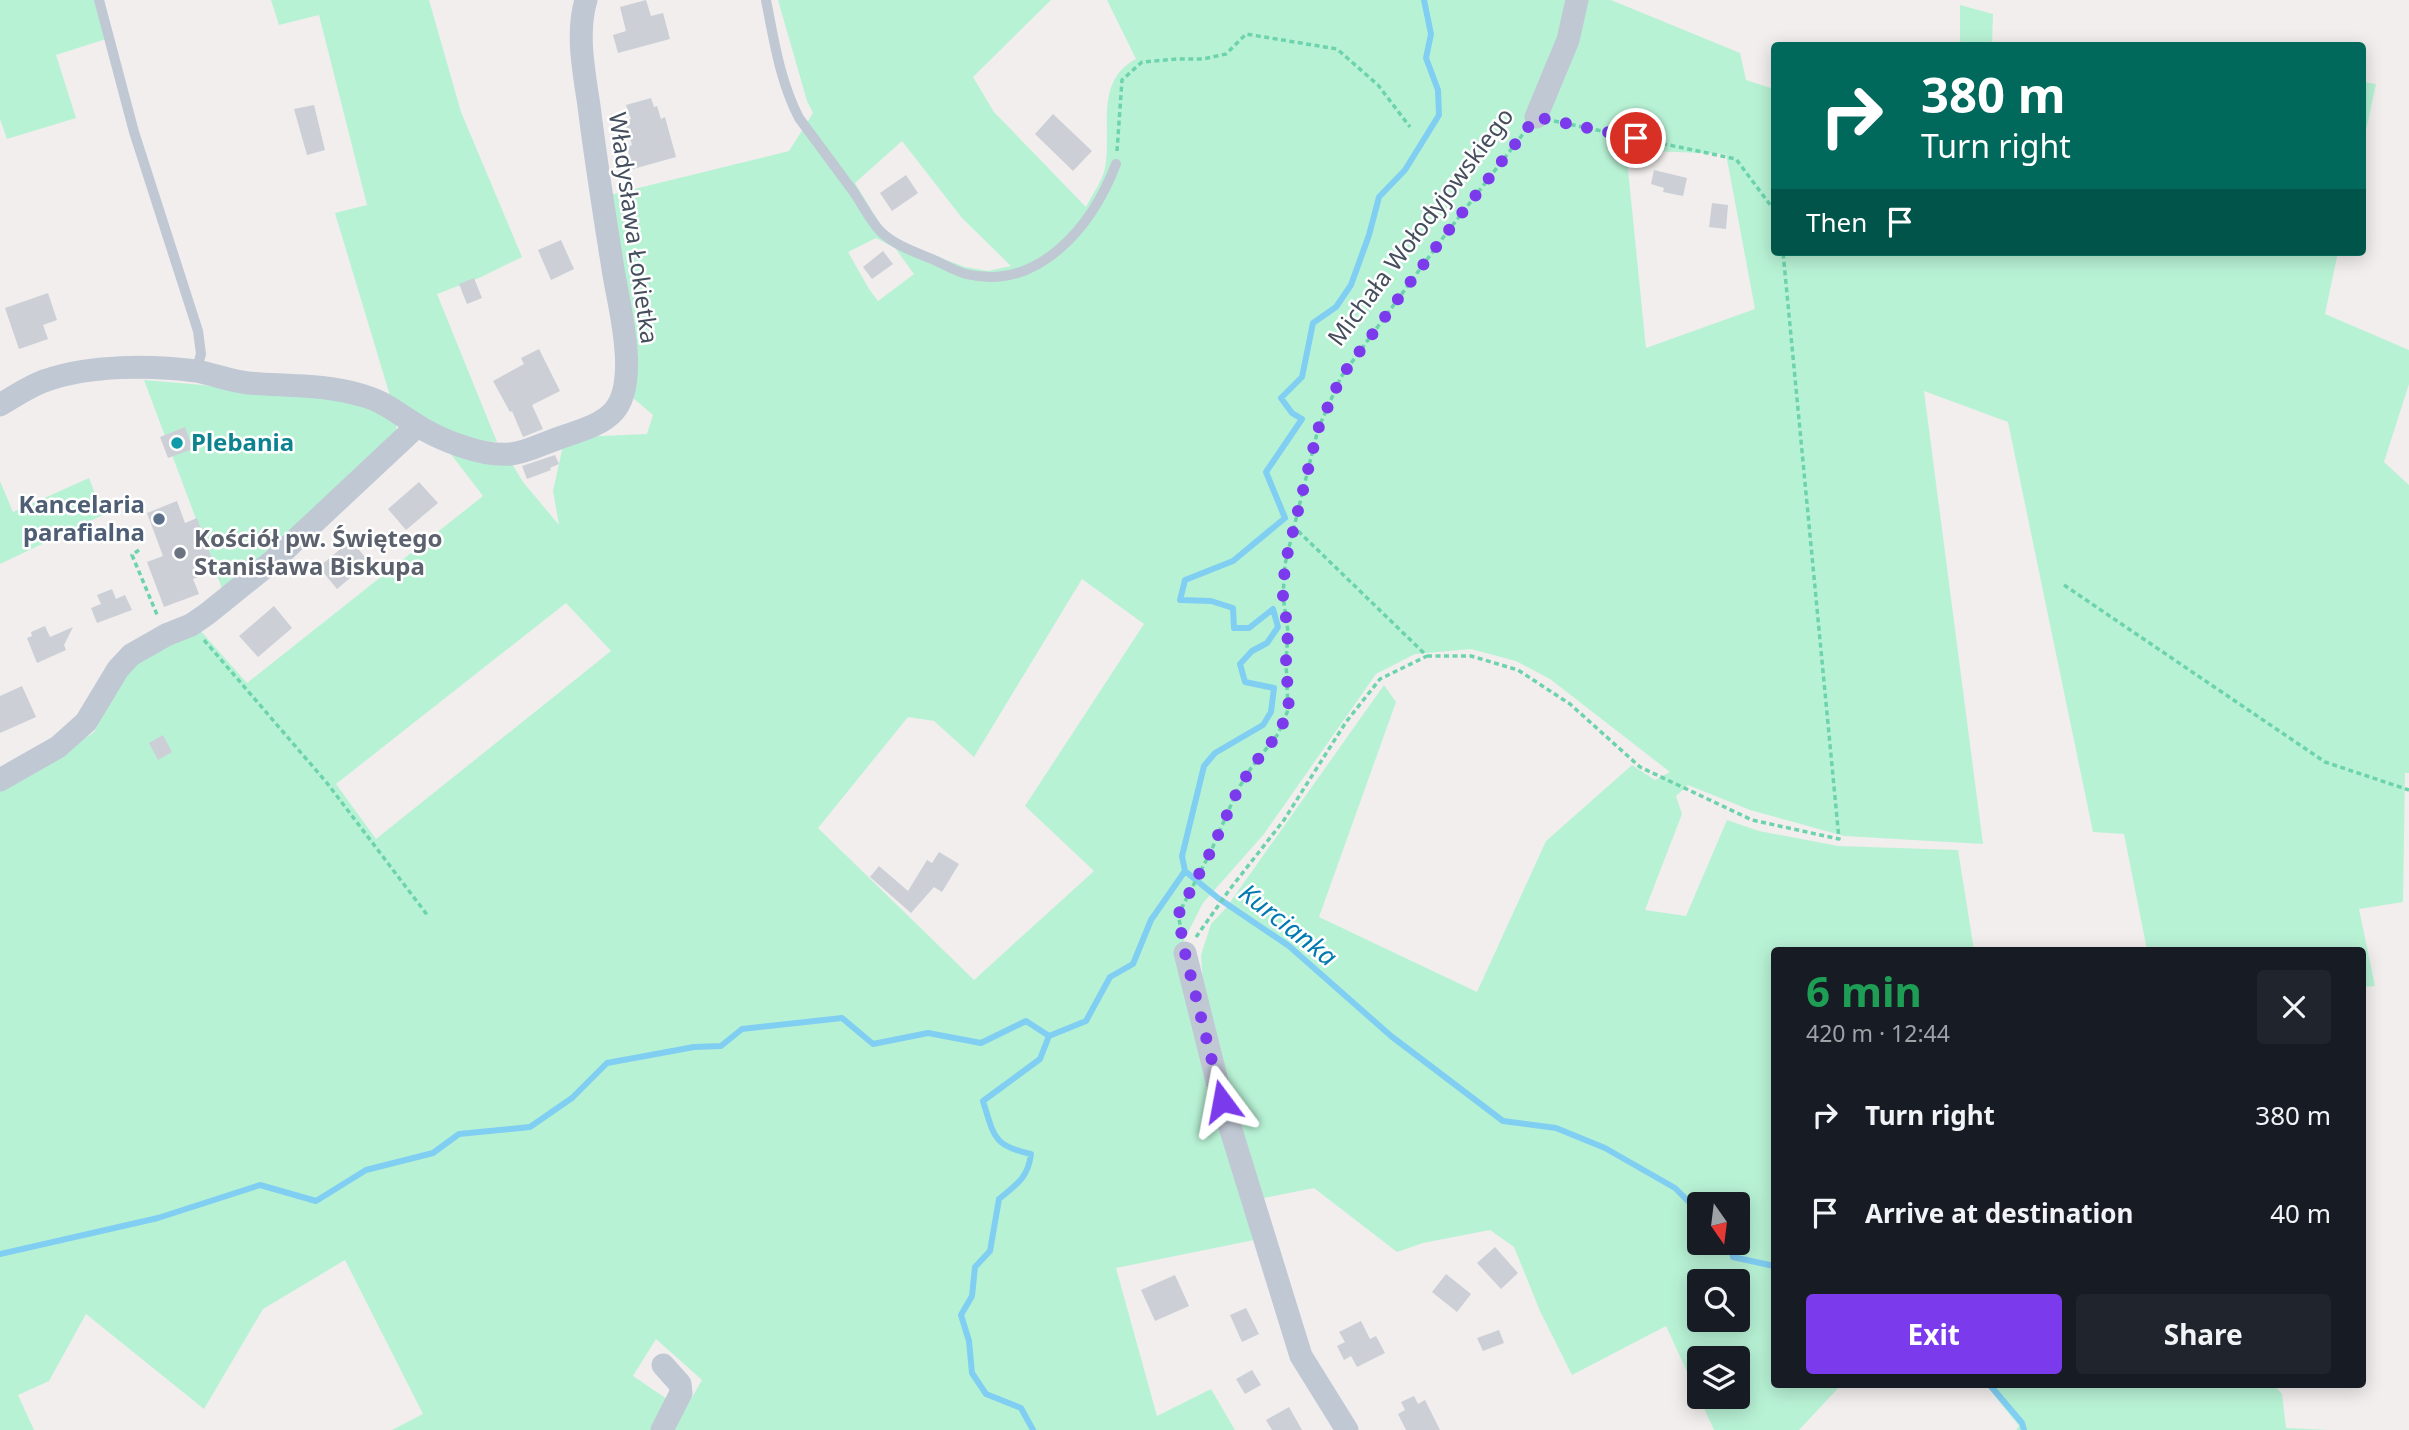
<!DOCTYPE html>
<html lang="en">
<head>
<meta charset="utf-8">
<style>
	:root { --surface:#171b24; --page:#20242c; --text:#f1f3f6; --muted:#9ea1a6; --accent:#7c3aed }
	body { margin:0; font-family:"Noto Sans",sans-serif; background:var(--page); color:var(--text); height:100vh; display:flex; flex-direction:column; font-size:26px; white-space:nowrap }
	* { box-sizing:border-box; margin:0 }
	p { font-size:23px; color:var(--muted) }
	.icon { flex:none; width:38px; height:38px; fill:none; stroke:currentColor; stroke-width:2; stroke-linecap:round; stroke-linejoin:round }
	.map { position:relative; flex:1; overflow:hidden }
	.sheet { position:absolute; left:1771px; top:947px; width:595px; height:441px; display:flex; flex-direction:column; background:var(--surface); border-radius:7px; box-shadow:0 4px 18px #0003 }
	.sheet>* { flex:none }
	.banner { position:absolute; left:1771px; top:42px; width:595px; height:214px; border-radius:7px; box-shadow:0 4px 18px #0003; background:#00695c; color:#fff; overflow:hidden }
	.needle { width:46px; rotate:166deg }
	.tools { position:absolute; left:1687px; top:1192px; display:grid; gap:14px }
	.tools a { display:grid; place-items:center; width:63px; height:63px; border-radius:7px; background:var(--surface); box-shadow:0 4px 18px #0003; font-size:35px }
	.pin { position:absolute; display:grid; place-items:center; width:60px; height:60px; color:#fff; margin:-30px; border:4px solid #fff; border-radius:50%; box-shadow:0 2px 7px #0007 }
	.me { position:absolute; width:77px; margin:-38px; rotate:347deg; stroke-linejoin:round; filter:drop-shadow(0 0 5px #0008) }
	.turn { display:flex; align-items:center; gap:24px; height:147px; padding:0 35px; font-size:32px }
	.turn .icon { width:91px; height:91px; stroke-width:2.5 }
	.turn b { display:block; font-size:49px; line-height:60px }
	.then { display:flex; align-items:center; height:66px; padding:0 35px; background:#0003; gap:14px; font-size:26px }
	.round { display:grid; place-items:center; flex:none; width:74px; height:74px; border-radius:7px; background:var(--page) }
	.head { display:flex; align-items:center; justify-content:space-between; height:119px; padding:0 35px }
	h1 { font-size:42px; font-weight:700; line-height:52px; color:#1e9e55 }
	.button { display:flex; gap:14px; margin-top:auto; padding:14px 35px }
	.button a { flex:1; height:80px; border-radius:7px; background:var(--accent); color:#fff; font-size:28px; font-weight:700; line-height:80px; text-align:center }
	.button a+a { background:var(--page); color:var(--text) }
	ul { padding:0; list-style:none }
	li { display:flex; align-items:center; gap:21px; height:98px; padding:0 35px }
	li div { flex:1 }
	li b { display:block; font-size:26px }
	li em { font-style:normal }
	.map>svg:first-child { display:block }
	.green { fill:#b8f2d5; fill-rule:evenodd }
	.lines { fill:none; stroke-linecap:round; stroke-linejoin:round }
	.stream { stroke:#81cef3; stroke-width:6 }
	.building { fill:#cccfd6 }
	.path { stroke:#6dd3ad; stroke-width:3.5; stroke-dasharray:5 3.5; stroke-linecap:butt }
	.service { stroke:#c0c8d4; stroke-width:10 }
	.minor { stroke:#c0c8d4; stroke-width:23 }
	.route { stroke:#7c3aed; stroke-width:12; stroke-dasharray:0 21.6 }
	.culture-dot { fill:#0f9aa8; stroke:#fff; stroke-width:2.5 }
	.service-dot { fill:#5c6f8a; stroke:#fff; stroke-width:2.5 }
	.worship-dot { fill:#6b7280; stroke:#fff; stroke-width:2.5 }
	.labels { text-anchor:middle; stroke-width:5; stroke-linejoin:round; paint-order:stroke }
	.street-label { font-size:24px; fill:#444e5d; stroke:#fff }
	.culture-label { font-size:24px; font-weight:bold; fill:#0d838f; stroke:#fff; text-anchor:start }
	.service-label { font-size:24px; font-weight:bold; fill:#4e5e75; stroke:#fff; text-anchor:end }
	.worship-label { font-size:24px; font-weight:bold; fill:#5b616d; stroke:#fff; text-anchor:start }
	.water-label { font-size:26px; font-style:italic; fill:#0179b3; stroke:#fff }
</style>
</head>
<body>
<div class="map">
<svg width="2409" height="1430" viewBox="0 0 2409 1430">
	<rect width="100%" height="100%" fill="#f1eeed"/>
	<path class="green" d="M0,0H94L106,39L56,55L76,118L7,139L0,119Z
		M271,0H429L461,112L522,257L479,278L437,294L497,442C457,440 426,418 391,399L335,213L367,205L319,15L279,25Z
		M778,0H1051L973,77L994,112L1086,207C1092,195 1103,180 1105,168C1112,129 1094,81 1136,59L1107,0H1611L1740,53L1746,80L1774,89V252H2338L2325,314L2409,350V384L2384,462L2409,485V773H2405L2403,902L2359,909L2375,986L2363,987L2362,950H2147L2124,834L2093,832L2008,422L1924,391L1983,844L1844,836L1750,810L1688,785L1676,796L1682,814L1645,910L1686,916L1727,820L1759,831L1838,846L1958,850L1974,950H1774V1384H1842L1799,1430H1714L1666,1326L1572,1375L1540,1311L1514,1247L1490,1230L1423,1243L1397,1252L1314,1188L1264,1198L1230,1097L1204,997L1201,955L1211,924L1226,908L1384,685L1396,702L1319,917L1477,992L1546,841L1632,765L1655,780L1670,772L1550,679L1516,661L1471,649L1415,654L1376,674L1264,834L1203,903L1176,956L1259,1239L1116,1268L1157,1416L1211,1389L1235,1430H673L702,1380L656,1339L633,1376L670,1401L653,1430H392L423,1414L345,1260L263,1309L204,1409L86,1314L49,1381L18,1395L34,1430H0V786L72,747L94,732L126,667L199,629L247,683L483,496L450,453L509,459L523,482L559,525L553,491L564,441L577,437L647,434L653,415L633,398L610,195L789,151L813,113L807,101ZM902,141L962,218L1011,266L988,271L965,267L907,245L883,229L855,183ZM1626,150L1726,154L1755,309L1646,348ZM876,238L895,248L914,274L878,301L869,289L848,252ZM1082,579L1144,624L1025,806L1094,871L974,980L818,828L908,717L934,721L974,757ZM566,603L611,651L376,839L336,784ZM1699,1204H1738V1242H1699ZM1699,1281H1738V1320H1699ZM1699,1358H1738V1396H1699Z
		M1960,5L1993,14L1992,45H1960Z
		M2363,82L2376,84L2363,144L2362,82Z
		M144,380L334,396L373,409L397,424L394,440L224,594Z
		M89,478L103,515L0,564V481L13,512Z
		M1985,1384H2273L2282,1394L2286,1428L2328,1430H2016L2019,1426Z"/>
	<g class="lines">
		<path class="stream" d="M1424,0L1431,34L1426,58L1438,90L1439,115L1405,170L1379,197L1369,235L1351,285L1336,307L1313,323L1302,377L1281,398L1292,413L1302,419L1266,472L1285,518L1233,561L1185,580L1180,600L1211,601L1233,608L1234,628H1249L1273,609L1278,627L1267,643L1252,651L1240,664L1245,682L1274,688L1271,712L1263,725L1215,753L1204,766L1182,856L1185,871L1218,898L1289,946L1391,1036L1503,1121L1556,1128L1605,1148L1675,1188L1699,1212
			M1730,1242L1733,1257L1774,1266
			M0,1254L158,1218L260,1185L316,1201L366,1170L433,1153L459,1134L530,1127L572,1098L607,1063L694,1047L721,1046L742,1029L842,1018L873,1044L928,1033L981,1043L1026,1021L1049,1036
			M1989,1384L2022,1423L2024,1430
			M1033,1430L1021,1408L986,1394L972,1373L969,1341L961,1315L972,1296L975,1267L990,1251L999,1199C1017,1184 1028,1178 1031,1154C993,1146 994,1136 983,1101L1040,1059L1049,1036L1086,1021L1110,977L1133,964L1151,920L1185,871"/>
	</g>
	<path class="building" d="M646,0L651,16L663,13L670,39L618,53L613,35L626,31L620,7Z
		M651,98L654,107L657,106L661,119L665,117L676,157L633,169L627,147L632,145L625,121L631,119L626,105Z
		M314,105L325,150L307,155L294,109Z
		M1053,114L1092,151L1073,171L1035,134Z
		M1654,170L1687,178L1683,196L1663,192L1664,188L1651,184Z
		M906,175L918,193L892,211L880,193Z
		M1712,203L1728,205L1726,229L1709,227Z
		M561,240L574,269L551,280L538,250Z
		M883,251L893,264L872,279L863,267Z
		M474,278L482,298L467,304L459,284Z
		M48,293L57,320L43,325L48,339L19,349L5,308Z
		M539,349L560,391L532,405L543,429L523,437L512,411L510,412L493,381L524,364L521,358Z
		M185,427L193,449L168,458L160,437Z
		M555,455L559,464L550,468L551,470L527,479L522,466Z
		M419,482L438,503L406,530L388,509Z
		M177,501L185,523L197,518L216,570L193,579L199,594L164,607L147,562L163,556L147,513Z
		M351,540L369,562L337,589L319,567Z
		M112,589L116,599L125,595L132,610L97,623L91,608L101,604L97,595Z
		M274,606L292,628L258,657L239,636Z
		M45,626L50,637L73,627L64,645L66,650L37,663L27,638L32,636L31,632Z
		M22,686L36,717L0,733V696Z
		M163,735L172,752L158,760L149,743Z
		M939,852L959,864L942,892L934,887L911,913L870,877L879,866L908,891L927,860L932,863Z
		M1495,1247L1518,1273L1501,1289L1477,1263Z
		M1446,1274L1471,1294L1457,1312L1432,1292Z
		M1175,1275L1189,1306L1155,1321L1141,1290Z
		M1246,1308L1259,1334L1242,1342L1230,1315Z
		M1361,1321L1370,1339L1376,1336L1385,1353L1357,1367L1351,1356L1344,1360L1337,1346L1345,1342L1339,1332Z
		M1499,1330L1504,1343L1483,1351L1477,1338Z
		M1252,1370L1261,1385L1245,1394L1236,1379Z
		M1414,1396L1418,1404L1425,1400L1440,1430H1406L1398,1414L1405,1410L1401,1402Z
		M1289,1407L1302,1430H1272L1266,1420Z"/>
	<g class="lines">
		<path class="path" d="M1554,121L1736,159L1774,210
			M1117,151L1122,80L1142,62L1177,59H1203L1226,54L1246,34L1337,49L1378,85L1410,127
			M139,550L132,555L158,617
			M2064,585L2325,762L2409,790
			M204,640L327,783L428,916
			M1427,656H1471L1518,670L1570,704L1640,767L1752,820L1839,839L1783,252
			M1182,933L1178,915L1211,851L1237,791L1251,768L1278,734L1288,710L1286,661L1288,632L1283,596L1285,564L1318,429L1341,377L1442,239L1523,134
			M1196,937L1230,889L1284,820L1346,722L1380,679L1427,656L1294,527"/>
		<path class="service" d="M99,0L134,132L198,331L201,354L196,371
			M766,0C774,41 780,81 799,118C817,142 835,167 853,191C862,204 870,220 880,231C894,245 915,252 932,259C943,264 955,271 966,274C1040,292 1093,224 1116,164"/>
		<path class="minor" d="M1536,117L1568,40L1577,0
			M0,405C15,396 31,385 47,380C90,365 151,365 196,371C213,374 230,381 248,383C287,386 326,384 364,396C383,401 399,414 415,424C439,440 483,457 511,454C528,452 546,442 562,437C579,431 602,425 614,411C639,382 620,310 614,275C605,219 596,163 589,106C584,72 576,33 586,0
			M0,780L58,747L86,722L118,669L131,655L166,635L191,625L207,614L274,560L417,426
			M1185,953L1222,1101L1301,1356L1347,1430
			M662,1430L681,1393L680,1384L663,1365"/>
	</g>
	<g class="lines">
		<path class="route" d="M1222,1101L1185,953L1178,915L1211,851L1237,792L1251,768L1278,734L1289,710L1286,661L1288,632L1283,596L1285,564L1318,429L1341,377L1442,239L1536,117L1636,138"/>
	</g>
	<circle class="culture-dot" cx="177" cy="443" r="7"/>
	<circle class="service-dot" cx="159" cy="519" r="7"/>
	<circle class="worship-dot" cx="180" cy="553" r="7"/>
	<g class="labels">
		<g class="street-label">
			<text transform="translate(1421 227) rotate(-53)" y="8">Michała Wołodyjowskiego</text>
			<text transform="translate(633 228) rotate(82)" y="8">Władysława Łokietka</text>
		</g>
		<g class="culture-label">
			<text x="191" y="451">Plebania</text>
		</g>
		<g class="service-label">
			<text x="145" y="513">Kancelaria<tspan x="145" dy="28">parafialna</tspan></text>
		</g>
		<g class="worship-label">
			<text x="194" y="547">Kościół pw. Świętego<tspan x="194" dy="28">Stanisława Biskupa</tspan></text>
		</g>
		<g class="water-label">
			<text transform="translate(1288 925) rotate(38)" y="9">Kurcianka</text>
		</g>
	</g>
</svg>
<div class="tools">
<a><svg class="needle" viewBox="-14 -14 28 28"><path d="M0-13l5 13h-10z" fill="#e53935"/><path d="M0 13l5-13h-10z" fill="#9ea1a6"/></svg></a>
<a><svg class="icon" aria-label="search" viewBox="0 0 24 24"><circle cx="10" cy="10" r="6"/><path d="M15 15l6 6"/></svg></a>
<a><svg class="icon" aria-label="layers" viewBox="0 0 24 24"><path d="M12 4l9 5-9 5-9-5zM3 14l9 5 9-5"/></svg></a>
</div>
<div class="pin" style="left:1636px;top:138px;background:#d93025"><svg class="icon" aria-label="arrive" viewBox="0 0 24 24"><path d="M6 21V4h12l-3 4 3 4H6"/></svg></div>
<svg class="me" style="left:1222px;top:1101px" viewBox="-20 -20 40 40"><path d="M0-17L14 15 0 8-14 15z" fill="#7c3aed" stroke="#fff" stroke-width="4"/></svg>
<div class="banner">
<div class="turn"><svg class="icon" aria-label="right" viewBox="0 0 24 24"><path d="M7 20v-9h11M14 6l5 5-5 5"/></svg><div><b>380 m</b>Turn right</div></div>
<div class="then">Then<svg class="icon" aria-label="arrive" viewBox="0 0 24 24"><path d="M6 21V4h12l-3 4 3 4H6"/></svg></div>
</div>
<section class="sheet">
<div class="head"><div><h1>6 min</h1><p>420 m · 12:44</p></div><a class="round"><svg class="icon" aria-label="close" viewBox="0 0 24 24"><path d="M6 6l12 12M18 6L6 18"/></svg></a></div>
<ul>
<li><svg class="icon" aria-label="right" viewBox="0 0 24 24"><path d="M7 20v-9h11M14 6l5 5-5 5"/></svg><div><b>Turn right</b></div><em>380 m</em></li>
<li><svg class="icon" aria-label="arrive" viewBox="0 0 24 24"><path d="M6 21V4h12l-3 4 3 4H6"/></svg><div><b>Arrive at destination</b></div><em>40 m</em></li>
</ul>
<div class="button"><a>Exit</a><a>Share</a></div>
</section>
</div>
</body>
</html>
